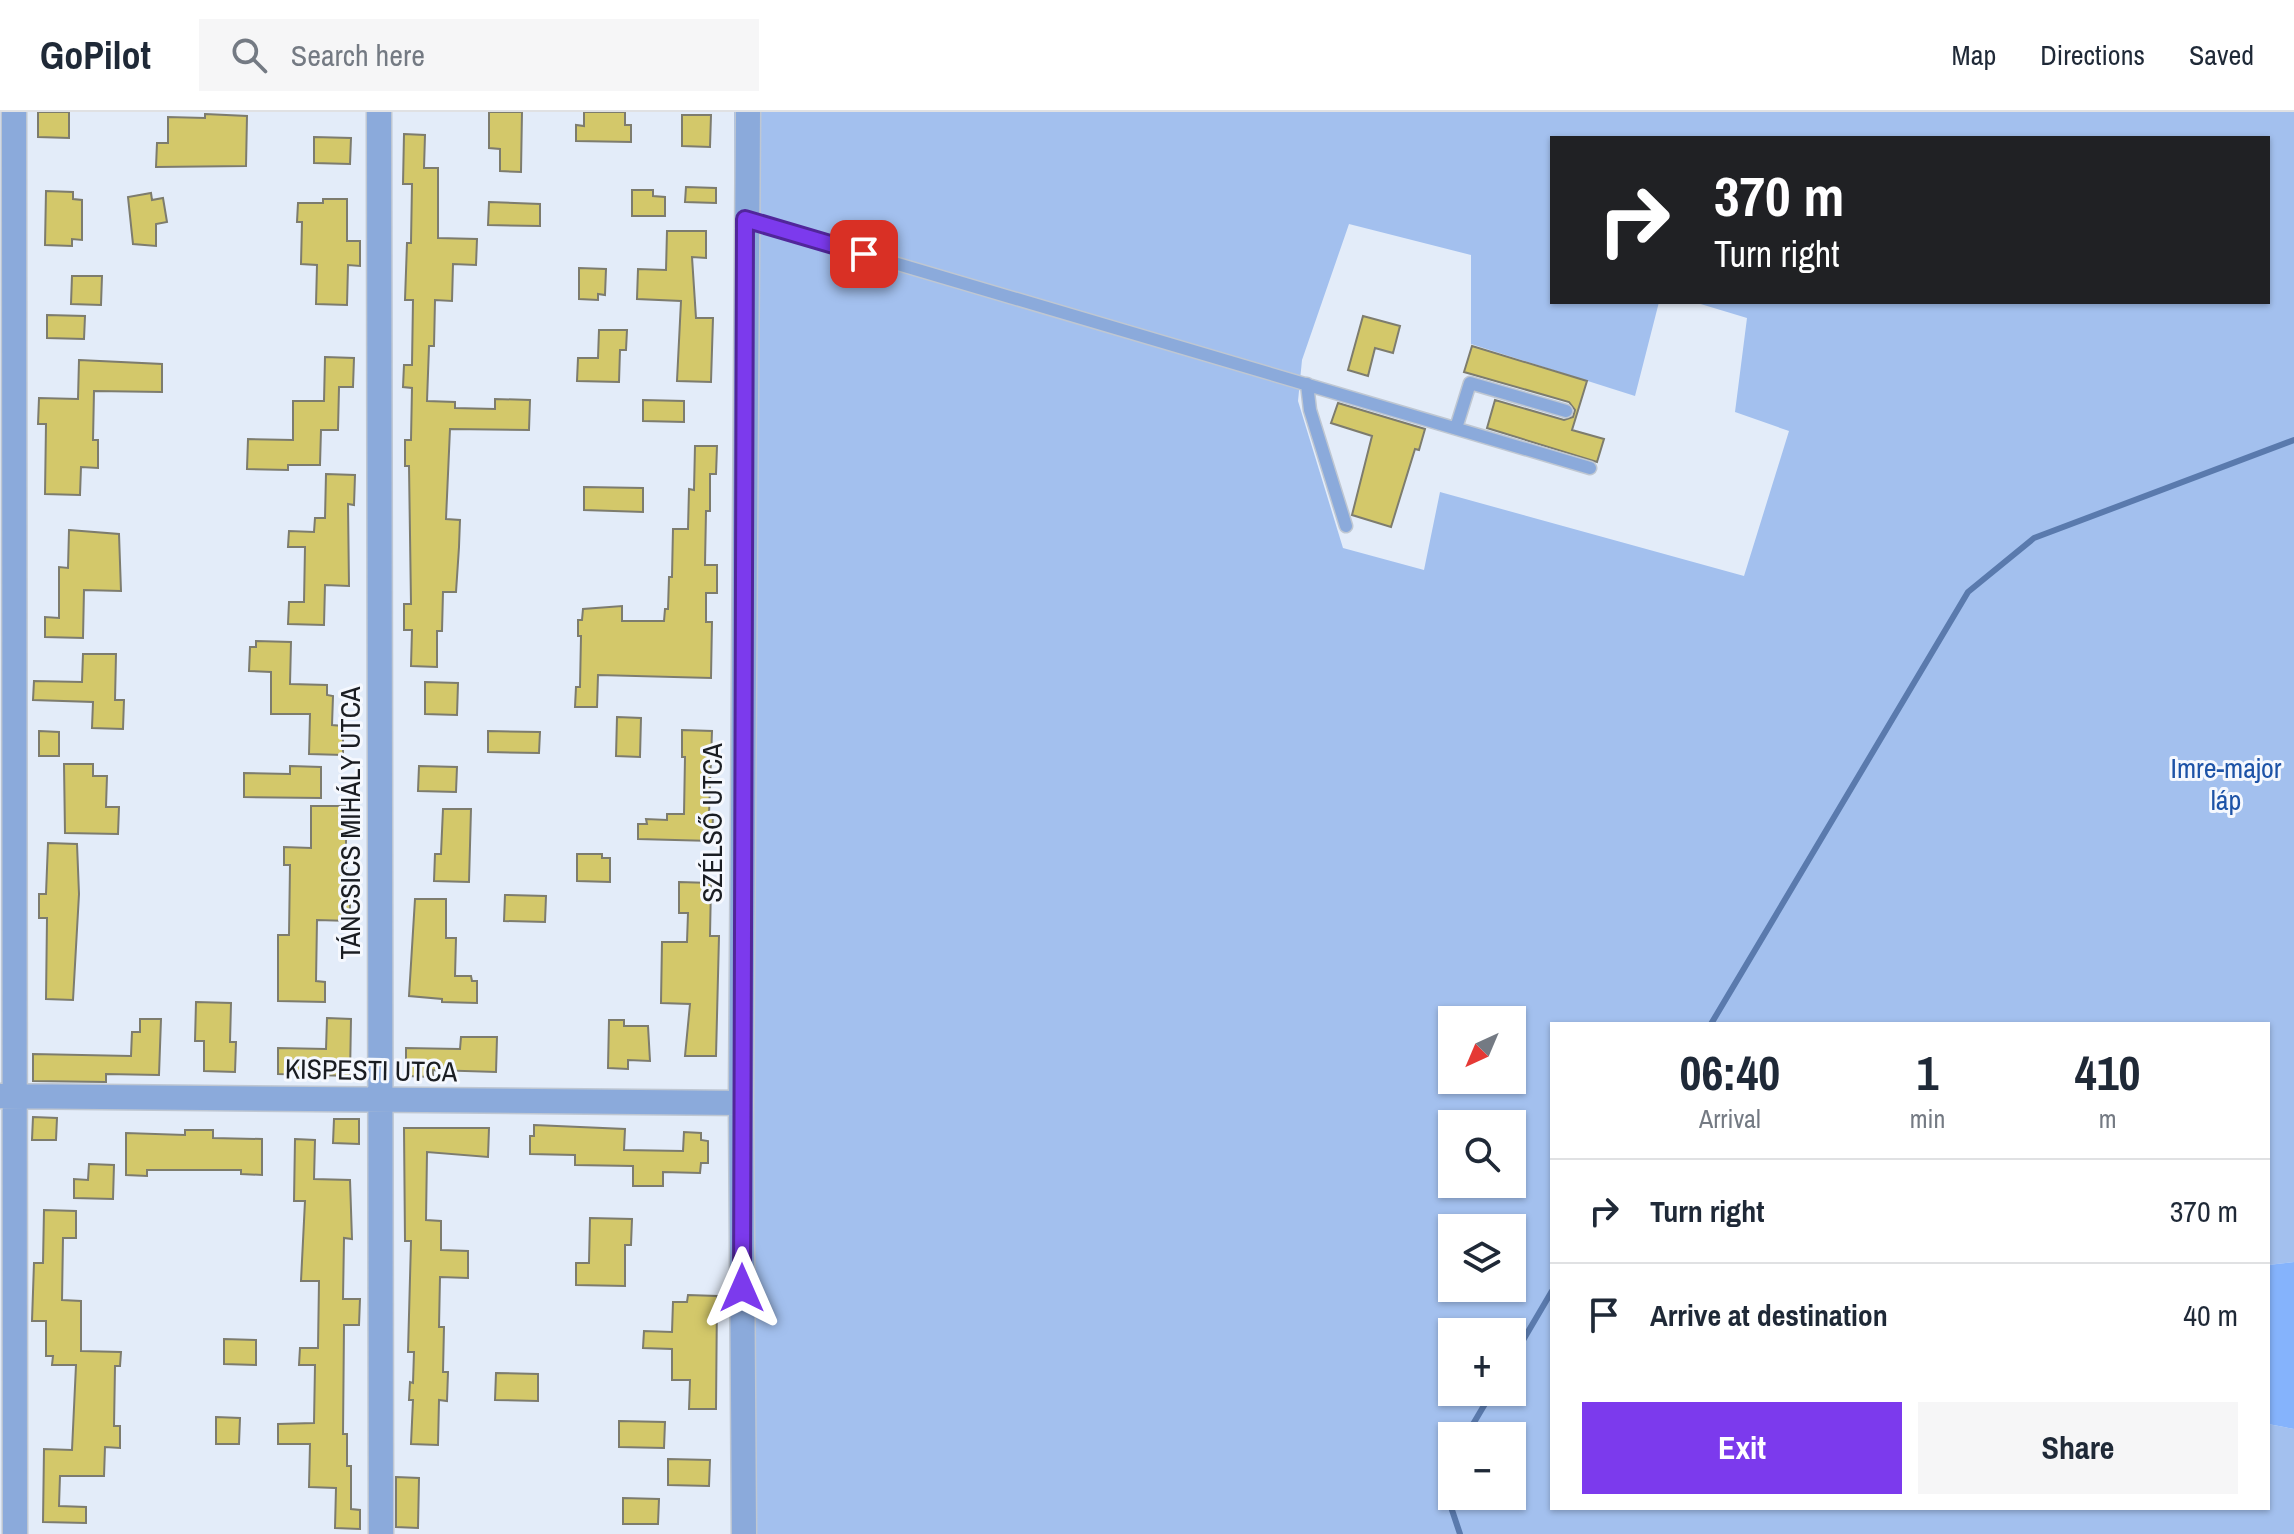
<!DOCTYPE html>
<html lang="en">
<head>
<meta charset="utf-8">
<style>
	:root { --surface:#fff; --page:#f6f6f7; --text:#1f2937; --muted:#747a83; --line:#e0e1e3; --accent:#7c3aed }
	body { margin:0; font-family:"Archivo Narrow",sans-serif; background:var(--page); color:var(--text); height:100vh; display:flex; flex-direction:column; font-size:30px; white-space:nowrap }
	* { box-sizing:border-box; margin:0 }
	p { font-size:26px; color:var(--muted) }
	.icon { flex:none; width:44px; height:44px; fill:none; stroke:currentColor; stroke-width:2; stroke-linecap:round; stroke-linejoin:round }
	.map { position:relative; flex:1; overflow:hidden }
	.side { position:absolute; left:1550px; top:910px; width:720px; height:488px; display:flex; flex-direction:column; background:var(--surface); border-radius:0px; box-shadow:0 2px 6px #0004 }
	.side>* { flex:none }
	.banner { position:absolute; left:1550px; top:24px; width:720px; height:168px; border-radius:0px; box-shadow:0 2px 6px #0004; background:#202124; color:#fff; overflow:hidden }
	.needle { width:52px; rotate:224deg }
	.tools { position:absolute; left:1438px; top:894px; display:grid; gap:16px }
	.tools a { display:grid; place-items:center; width:88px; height:88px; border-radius:0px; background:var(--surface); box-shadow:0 2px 6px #0004; font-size:40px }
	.pin { position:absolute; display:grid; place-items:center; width:68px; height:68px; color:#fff; margin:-34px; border-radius:16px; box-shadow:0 4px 12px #0006 }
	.me { position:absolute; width:88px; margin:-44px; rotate:0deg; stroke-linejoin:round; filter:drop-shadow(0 0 6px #0008) }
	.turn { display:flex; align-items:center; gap:28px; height:168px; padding:0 32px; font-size:36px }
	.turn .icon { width:104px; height:104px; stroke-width:2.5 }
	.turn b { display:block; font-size:56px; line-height:68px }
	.eta { display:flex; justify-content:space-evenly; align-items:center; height:136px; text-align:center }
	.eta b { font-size:48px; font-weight:700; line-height:56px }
	.primary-button { display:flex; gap:16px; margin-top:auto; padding:16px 32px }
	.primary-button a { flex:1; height:92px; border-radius:0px; background:var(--accent); color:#fff; font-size:32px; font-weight:700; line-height:92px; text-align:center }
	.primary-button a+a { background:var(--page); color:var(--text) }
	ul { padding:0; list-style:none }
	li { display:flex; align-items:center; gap:24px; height:104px; padding:0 32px; border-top:2px solid var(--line) }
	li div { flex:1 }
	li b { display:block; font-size:30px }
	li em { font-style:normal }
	header { display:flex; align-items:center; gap:48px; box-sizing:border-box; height:112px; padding:0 40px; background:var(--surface); border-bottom:2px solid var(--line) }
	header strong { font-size:38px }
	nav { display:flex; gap:44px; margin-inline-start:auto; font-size:28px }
	.search { width:560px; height:72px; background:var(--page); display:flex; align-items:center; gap:20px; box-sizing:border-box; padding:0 28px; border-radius:0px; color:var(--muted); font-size:30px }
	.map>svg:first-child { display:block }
	.green { fill:#a3c0ee; fill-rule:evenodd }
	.forest { fill:#85b3fc }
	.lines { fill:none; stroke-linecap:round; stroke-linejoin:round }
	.stream { stroke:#5a7aad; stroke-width:6 }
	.building { fill:#d3c86a; stroke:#7d7c6e; stroke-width:2 }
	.lane-casing { stroke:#bfc7d2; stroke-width:15 }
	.street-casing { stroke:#bfc7d2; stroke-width:27 }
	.lane { stroke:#8baadb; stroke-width:12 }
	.street { stroke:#8baadb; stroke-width:24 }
	.route-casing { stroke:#51269a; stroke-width:20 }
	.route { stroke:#7c3aed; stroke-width:14 }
	.labels { text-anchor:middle; stroke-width:6; stroke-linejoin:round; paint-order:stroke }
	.park-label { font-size:28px; fill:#1d53a7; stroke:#f5f8fe }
	.street-label { font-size:28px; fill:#1a1d22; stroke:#f5f8fe }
</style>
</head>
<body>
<header>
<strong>GoPilot</strong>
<div class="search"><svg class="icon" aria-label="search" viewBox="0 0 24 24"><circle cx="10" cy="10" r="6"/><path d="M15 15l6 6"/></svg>Search here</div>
<nav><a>Map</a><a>Directions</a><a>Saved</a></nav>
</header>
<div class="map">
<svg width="2294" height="1422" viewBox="0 0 2294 1422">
	<rect width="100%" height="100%" fill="#e3ecf9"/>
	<path class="green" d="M734,0H2294V1150L2268,1153V912H1552V1396H2268V1312L2294,1317V1422H738ZM1552,26H2268V190H1694L1747,206L1735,300L1789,319L1744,464L1440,380L1424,458L1343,436L1298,289L1302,248L1349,112L1471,143V232L1635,284L1659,190H1552ZM1452,908H1512V968H1452ZM1452,1012H1512V1072H1452ZM1452,1116H1512V1176H1452ZM1452,1220H1512V1280H1452ZM1452,1324H1512V1384H1452Z"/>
	<path class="forest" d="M2294,1150V1317L2268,1312V1153Z"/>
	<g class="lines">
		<path class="stream" d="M1711,912L1968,480L2034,426L2294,328
			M1512,1247L1552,1179
			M1466,1324L1492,1280
			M1452,1383L1451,1395L1460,1422"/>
	</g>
	<path class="building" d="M38,0H69V26L38,25Z
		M489,0H522L521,60L500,59V37L489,36Z
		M584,0H625V13H631V30L576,29V13L584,14Z
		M205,2L247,4L246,54L156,55L157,31H168V5L205,6Z
		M682,3H711L710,35L682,34Z
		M404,22L425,23L424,56H438V126L477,127L476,153L453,152L452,189L435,188L434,234H429L427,289L455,290V296L495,297V287L530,288L529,318L450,317L446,407L460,408L459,435L456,480H443L442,519H437V555L411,554L412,518H404V492H411L409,354H405V328H411L412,276L403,275L404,253H412L413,188H405L407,131H411L412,72H403Z
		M314,25L351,26L350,52L314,51Z
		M686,75L716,76V91L685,90Z
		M632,78H653V84L665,85V104H632Z
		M46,79L73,80V87L82,88V128L72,127V134L45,133Z
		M151,81L152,88L163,86L167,110L156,112V134L133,132L128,85Z
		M323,87H347V129H360V154L348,153L347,193L316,192L317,153L301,152L302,110H297L298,91H323Z
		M489,90L540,92V114L488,113Z
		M667,119H706V146L692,145L696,206H713L711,270L677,269L681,189L637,187L638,157L666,158Z
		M579,156L606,157L605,183L598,182V188L579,187Z
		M72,164H102L101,193L71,192Z
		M47,203L85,204L84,227L47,226Z
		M1363,204L1400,214L1393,241L1375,236L1368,264L1348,258Z
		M599,218H627L626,238H620L619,270L577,269L578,246H598Z
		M1472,234L1587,269L1572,318L1604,327L1597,350L1487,316L1495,288L1564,308L1573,305L1575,298L1569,290L1464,260Z
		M325,245L354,246L353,275H339L338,318H321L320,353H288V358L247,357L248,327L293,328V289H324Z
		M79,248L162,252V280L94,279L93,328H98V356L81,355L80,383L45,382L46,312H38L39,286L78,287Z
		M643,288L684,289V310L643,309Z
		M1338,291L1425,317L1419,338L1415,337L1391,415L1352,403L1372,324L1331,311Z
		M695,334H717L716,362H710V399H706L705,453H717V481H706V510H712L711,566L598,563L597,595H575L576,575H580L581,524H578V508H582L583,497L622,494V509H664L665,497H668L669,465H672L673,417H688L689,377L694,378Z
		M326,362L355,363L354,393L348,392L349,474L325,473L324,513L288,512L289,490H304L305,435H288L289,419L314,420L315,406H325Z
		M584,375L643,376V400L584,398Z
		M69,418L119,422L121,479L84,478L83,526L45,525V505L59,506V455L68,456Z
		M256,529L291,530L290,572L327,573V583L333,584L332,613L343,614V643L309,642L310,602H271V560L249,559L250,535H256Z
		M83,542H116L115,588H124L123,617L92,616L93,590L33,588L34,569L82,570Z
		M425,570L458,571L457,603L425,602Z
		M617,605L641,606L640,645L616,644Z
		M682,618L712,619L709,703H713L712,729L638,727V712H647L646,707L667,708V702H684L685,645H682Z
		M39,619L59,620V644H39Z
		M488,619L540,620L539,641L488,640Z
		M64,652H93V664H107L106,695H119L118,722L65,721Z
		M290,654L321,655V686L244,685V661L290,662Z
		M419,654L457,655L456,680L418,679Z
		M311,694H346V782H350V809L317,808L316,869L325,870V890L278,889V823H289L290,753H284V735L311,736Z
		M443,697H471L469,770L434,769L435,742H441Z
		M48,731L77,732L79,782L73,888L46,887L47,806H39V782H46Z
		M577,742H602V746H610V770L577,769Z
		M679,770L711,771L710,824H719L716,944H685L690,892L661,891L662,830H687L688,801H679Z
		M505,783L546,784L545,810L504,809Z
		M415,787H446V826H456L455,864H471L472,869H477V891L442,890V887L409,884Z
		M196,890L231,891L230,930H236L235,960L204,959V929H195Z
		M327,906L351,907L350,964L278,962V936L326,937Z
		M140,907H161L159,963L106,962V970L33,969V942L131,944L132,920H140Z
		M609,908H624V914H648L650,949L628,948V957L608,956Z
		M461,925H497L496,960L433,958V965L406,964V936L460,937Z
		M33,1005L57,1006L56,1028H32Z
		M334,1007H359V1032L333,1031Z
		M534,1013L625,1017L624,1038L683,1039L684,1020L701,1021V1028L708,1029V1051H701L700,1061L663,1060V1074H633V1054L575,1053V1043L530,1042V1024H534Z
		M404,1016H489L488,1045L427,1040L426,1108L441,1109V1138L468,1139V1166L440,1165L439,1215H444L443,1260H448L447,1289L439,1288L438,1333L411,1332L413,1288H409L410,1270L413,1271L414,1240H408L411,1129H405Z
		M185,1018H213V1026L262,1027V1063L241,1062V1058H147V1064L126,1063V1021L185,1023Z
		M295,1027L315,1028L314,1067L350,1068L352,1127L344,1126L343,1187H360L359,1213H344L343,1322H347V1354H351V1397L360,1398V1417L335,1416L336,1376L309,1375L310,1332H278V1312L314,1311L315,1253H299L300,1236H318L319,1169H301L305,1089H294Z
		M89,1052L114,1053L113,1087L74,1086V1067L88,1068Z
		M44,1098L76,1099V1126H63L62,1188L81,1189V1239L121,1240L120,1254H115L114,1314H120V1336L105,1335L104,1364H60L59,1394L86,1395V1411L43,1410L44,1337L72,1338L76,1253H52L53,1244H46V1209H32L34,1151H43Z
		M590,1106L632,1107L631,1133H625V1174L576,1173V1151H589Z
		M688,1183L717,1184L716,1297H689L690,1268H672V1237L643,1236L644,1219L672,1220L673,1190H687Z
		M224,1227L256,1228V1253L224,1252Z
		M496,1261L538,1262V1289L495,1288Z
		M216,1305L240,1306L239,1332H216Z
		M619,1309L665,1310L664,1336L619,1335Z
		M668,1347L710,1348L709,1374L668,1373Z
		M396,1365L419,1366L418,1416L396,1415Z
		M623,1386L659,1387L658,1412H623Z"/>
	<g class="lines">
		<defs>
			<path id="lane" d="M745,107L1590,356
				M1307,272L1310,298L1346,414
				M1456,316L1470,271L1566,299"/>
			<path id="street" d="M14,0L15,1422
				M379,0L381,1422
				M0,984L741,991
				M744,1422L741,991L748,0"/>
		</defs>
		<use href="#lane" class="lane-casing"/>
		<use href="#street" class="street-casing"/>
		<use href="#lane" class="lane"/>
		<use href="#street" class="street"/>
	</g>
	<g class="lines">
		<defs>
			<path id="route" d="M742,1176L745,107L864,142"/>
		</defs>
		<use href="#route" class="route-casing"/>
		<use href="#route" class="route"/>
	</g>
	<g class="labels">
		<g class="park-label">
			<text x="2226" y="666">Imre-major<tspan x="2226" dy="32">láp</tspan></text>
		</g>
		<g class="street-label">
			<text transform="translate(350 711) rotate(-90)" y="10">TÁNCSICS MIHÁLY UTCA</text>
			<text transform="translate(712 711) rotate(-90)" y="10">SZÉLSŐ UTCA</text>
			<text transform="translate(371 958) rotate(1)" y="10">KISPESTI UTCA</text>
		</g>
	</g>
</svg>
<div class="tools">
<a><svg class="needle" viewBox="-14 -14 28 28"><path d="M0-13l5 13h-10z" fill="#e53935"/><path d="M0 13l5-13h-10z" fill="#747a83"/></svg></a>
<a><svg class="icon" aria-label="search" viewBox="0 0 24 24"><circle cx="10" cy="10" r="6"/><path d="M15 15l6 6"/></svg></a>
<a><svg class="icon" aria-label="layers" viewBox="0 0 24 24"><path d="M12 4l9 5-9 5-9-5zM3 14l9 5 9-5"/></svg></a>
<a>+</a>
<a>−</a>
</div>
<div class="pin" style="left:864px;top:142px;background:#d93025"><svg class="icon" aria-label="arrive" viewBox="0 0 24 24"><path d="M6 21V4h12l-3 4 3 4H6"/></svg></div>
<svg class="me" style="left:742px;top:1176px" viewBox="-20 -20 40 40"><path d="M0-17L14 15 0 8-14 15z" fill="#7c3aed" stroke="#fff" stroke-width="4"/></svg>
<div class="banner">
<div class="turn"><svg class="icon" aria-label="right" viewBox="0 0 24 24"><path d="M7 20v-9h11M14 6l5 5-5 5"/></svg><div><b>370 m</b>Turn right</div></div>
</div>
<section class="side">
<div class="eta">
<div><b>06:40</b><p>Arrival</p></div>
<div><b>1</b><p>min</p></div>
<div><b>410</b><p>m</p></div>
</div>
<ul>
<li><svg class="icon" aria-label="right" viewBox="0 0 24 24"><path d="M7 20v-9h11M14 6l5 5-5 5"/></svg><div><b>Turn right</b></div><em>370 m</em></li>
<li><svg class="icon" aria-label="arrive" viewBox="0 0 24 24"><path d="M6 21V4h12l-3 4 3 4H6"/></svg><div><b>Arrive at destination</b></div><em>40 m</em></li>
</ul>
<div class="primary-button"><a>Exit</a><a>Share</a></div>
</section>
</div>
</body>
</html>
